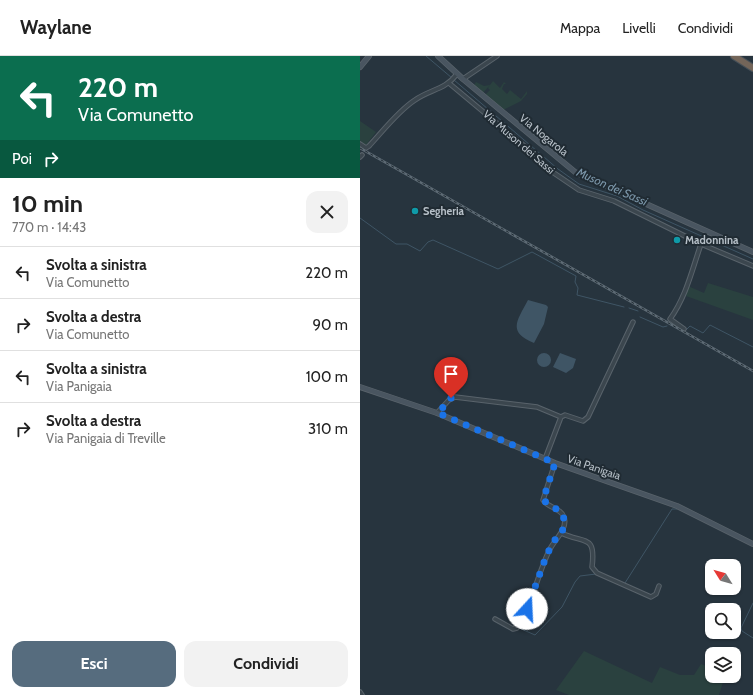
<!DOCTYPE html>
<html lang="it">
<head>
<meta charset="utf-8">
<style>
	:root { --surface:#fff; --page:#f2f2f2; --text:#222; --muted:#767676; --line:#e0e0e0; --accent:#566c7e }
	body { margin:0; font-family:Cabin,sans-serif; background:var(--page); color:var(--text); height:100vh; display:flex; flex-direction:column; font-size:15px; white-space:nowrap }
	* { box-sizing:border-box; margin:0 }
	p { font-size:13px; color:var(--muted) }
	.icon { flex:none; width:22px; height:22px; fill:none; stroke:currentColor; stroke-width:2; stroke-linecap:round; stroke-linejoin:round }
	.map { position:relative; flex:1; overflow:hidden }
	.panel { display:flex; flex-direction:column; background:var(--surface); width:360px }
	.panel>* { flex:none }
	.top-card { background:#0b6e4f; color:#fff; overflow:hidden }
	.needle { width:26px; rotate:307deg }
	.controls { position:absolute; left:345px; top:503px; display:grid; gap:8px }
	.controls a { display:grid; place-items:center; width:36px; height:36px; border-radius:8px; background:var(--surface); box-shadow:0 1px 3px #0004; font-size:20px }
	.pin { position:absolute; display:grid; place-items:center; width:34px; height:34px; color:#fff; margin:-41px -17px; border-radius:50% 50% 50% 0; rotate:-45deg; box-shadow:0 0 4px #0007 }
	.pin .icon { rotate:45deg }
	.me { position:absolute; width:44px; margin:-22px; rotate:20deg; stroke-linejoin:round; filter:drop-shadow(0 0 3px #0008) }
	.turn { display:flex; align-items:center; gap:14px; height:84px; padding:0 12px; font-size:18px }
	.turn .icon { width:52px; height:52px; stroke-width:2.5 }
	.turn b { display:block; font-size:28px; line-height:34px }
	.then { display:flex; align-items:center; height:38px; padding:0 12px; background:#0003; gap:8px; font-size:15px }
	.round { display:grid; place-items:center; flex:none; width:42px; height:42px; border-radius:12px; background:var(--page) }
	.headline { display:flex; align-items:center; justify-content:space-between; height:68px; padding:0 12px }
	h1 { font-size:24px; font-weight:700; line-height:30px }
	.primary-button { display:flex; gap:8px; margin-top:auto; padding:8px 12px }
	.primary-button a { flex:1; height:46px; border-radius:12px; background:var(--accent); color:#fff; font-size:16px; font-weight:700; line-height:46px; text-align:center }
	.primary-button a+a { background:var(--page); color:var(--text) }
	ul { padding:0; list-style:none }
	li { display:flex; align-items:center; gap:12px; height:52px; padding:0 12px; border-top:1px solid var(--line) }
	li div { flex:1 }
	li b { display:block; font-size:15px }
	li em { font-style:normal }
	header { display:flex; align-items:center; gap:24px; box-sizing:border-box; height:56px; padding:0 20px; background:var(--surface); border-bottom:1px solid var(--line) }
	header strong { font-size:19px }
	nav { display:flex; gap:22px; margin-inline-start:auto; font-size:14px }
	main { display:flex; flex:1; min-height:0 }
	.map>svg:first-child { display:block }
	.green { fill:#2a413f }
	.water { fill:#3f5565 }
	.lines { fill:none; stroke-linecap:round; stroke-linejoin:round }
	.stream { stroke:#3f5565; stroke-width:1 }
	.street-casing { stroke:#59636b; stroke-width:5.5 }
	.secondary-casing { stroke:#59636b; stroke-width:6 }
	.highway-casing { stroke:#465058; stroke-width:8 }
	.street { stroke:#3b464e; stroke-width:3.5 }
	.secondary { stroke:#495560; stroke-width:4.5 }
	.highway { stroke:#736559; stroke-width:6 }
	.rail-casing { stroke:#5d6a74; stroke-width:2.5 }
	.rail { stroke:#202b33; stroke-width:1; stroke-dasharray:3; stroke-linecap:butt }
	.route { stroke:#1a73e8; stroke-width:7; stroke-dasharray:0 12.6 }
	.culture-dot { fill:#0f9aa8; stroke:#202b33; stroke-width:1.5 }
	.labels { text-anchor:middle; stroke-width:4; stroke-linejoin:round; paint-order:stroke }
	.street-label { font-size:11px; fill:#b7c0c8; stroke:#202b33 }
	.poi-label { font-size:11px; font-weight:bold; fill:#b7c0c8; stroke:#202b33; text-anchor:start }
	.water-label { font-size:12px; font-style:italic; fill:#7b96a9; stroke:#202b33 }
</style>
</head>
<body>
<header>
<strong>Waylane</strong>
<nav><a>Mappa</a><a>Livelli</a><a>Condividi</a></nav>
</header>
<main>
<section class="panel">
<div class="top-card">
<div class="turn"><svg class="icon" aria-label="left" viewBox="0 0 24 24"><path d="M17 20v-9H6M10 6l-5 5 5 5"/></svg><div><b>220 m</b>Via Comunetto</div></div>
<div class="then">Poi<svg class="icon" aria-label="right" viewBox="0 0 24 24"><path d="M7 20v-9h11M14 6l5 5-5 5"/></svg></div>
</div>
<div class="headline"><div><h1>10 min</h1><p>770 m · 14:43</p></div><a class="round"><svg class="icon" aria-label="close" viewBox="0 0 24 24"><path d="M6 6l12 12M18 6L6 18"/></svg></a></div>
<ul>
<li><svg class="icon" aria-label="left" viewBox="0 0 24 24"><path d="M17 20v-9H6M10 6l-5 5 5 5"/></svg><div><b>Svolta a sinistra</b><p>Via Comunetto</p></div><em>220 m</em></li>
<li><svg class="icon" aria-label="right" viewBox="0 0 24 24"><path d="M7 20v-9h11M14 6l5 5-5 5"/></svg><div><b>Svolta a destra</b><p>Via Comunetto</p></div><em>90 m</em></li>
<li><svg class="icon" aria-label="left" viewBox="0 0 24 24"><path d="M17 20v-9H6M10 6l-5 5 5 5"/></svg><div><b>Svolta a sinistra</b><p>Via Panigaia</p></div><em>100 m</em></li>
<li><svg class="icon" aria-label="right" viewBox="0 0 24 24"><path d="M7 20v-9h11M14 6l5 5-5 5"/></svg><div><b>Svolta a destra</b><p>Via Panigaia di Treville</p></div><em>310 m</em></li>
</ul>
<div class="primary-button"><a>Esci</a><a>Condividi</a></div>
</section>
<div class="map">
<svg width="393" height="639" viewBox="0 0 393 639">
	<rect width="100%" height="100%" fill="#27343e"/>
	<path class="green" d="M133,25L140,32L144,26L146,28H144L142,33L147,38L150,34L161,43L167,35V38L161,45L143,54L125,39L130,34L128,32L130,29L123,37L114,29L116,26L124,30L130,29Z
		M0,65L16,76L6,89L0,86Z
		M348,227L393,241V264L326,240L328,230L344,237Z
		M224,595L292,627L300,611L320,619H334L341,608L352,612V620H365L359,639H209L196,634Z"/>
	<path class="water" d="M168,244L186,249L188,251L184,268L174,287C147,276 157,265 168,244Z
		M177 304a7 7 0 1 1 14 0a7 7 0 1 1-14 0Z
		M200,297L216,303L213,312L206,317L193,311Z"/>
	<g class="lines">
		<path class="stream" d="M66,0L92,22
			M94,24L198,113L219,128L257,140L283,154L393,203
			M0,162L36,188H47L60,195L68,186L73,184L138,213L172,196L216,220L215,226L218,232L217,239L264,251
			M269,252L278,255
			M280,261L303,271L307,270
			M326,274L330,270L343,277L350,269L393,291
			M265,527L312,453H317
			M393,547L381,572L382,575L393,582
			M159,572L175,579L202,551L215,526L220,520L236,518L263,530"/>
		<defs>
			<path id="street" d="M103,23L137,0
				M90,28L180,103L188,113L219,134L254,145L341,188L393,210
				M0,88L6,92L9,90C23,75 38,55 55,44C71,33 85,34 97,18
				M0,101L2,99
				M324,273L310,263C326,241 332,214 341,188
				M77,357L89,344L95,341L177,351L201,361
				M185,403L201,361L205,359L223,365L228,361L273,266
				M201,477C225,488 236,478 232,511L237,517L291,541L296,538L299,530
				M135,563L153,573L157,572C173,548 177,518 190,493C195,483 208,473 204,461C201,452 188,452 183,444L195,407
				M0,636L2,639"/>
			<path id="secondary" d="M78,0L103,23L215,116L393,196
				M0,11L9,0
				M0,331L77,357L195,407L317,450L393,488"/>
			<path id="highway" d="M374,0L393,12"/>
		</defs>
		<use href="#street" class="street-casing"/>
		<use href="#secondary" class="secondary-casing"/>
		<use href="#highway" class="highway-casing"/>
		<use href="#street" class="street"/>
		<use href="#secondary" class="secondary"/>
		<use href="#highway" class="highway"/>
		<defs>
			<path id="rail" d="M0,92L393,315"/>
		</defs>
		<use href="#rail" class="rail-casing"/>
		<use href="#rail" class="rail"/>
	</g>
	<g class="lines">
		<path class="route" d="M91,342L78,357L195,407L183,444L202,457L205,466L202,476L196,482L187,498L167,553"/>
	</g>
	<g class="culture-dot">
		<circle cx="55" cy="155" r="4"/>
		<circle cx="317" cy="184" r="4"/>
	</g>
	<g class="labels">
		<g class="street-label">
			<text transform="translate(184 79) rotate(39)" y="4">Via Nogarola</text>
			<text transform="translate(159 86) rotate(41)" y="4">Via Muson dei Sassi</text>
			<text transform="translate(234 411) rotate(19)" y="4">Via Panigaia</text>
		</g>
		<g class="poi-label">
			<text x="63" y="159">Segheria</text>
			<text x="325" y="188">Madonnina</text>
		</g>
		<g class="water-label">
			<text transform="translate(252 131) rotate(24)" y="4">Muson dei Sassi</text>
		</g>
	</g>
</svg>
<div class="controls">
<a><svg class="needle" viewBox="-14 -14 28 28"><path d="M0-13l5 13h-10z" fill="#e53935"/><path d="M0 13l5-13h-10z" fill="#767676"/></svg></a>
<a><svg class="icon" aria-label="search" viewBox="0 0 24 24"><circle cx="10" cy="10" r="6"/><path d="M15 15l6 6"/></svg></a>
<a><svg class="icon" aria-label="layers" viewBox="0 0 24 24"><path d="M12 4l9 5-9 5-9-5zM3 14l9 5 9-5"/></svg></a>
</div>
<div class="pin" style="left:91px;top:342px;background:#d93025"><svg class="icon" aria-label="arrive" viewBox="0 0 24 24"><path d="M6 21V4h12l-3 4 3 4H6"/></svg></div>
<svg class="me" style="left:167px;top:553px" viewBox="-20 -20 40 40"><circle r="19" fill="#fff"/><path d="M0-13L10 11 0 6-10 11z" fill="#1a73e8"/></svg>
</div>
</main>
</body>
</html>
